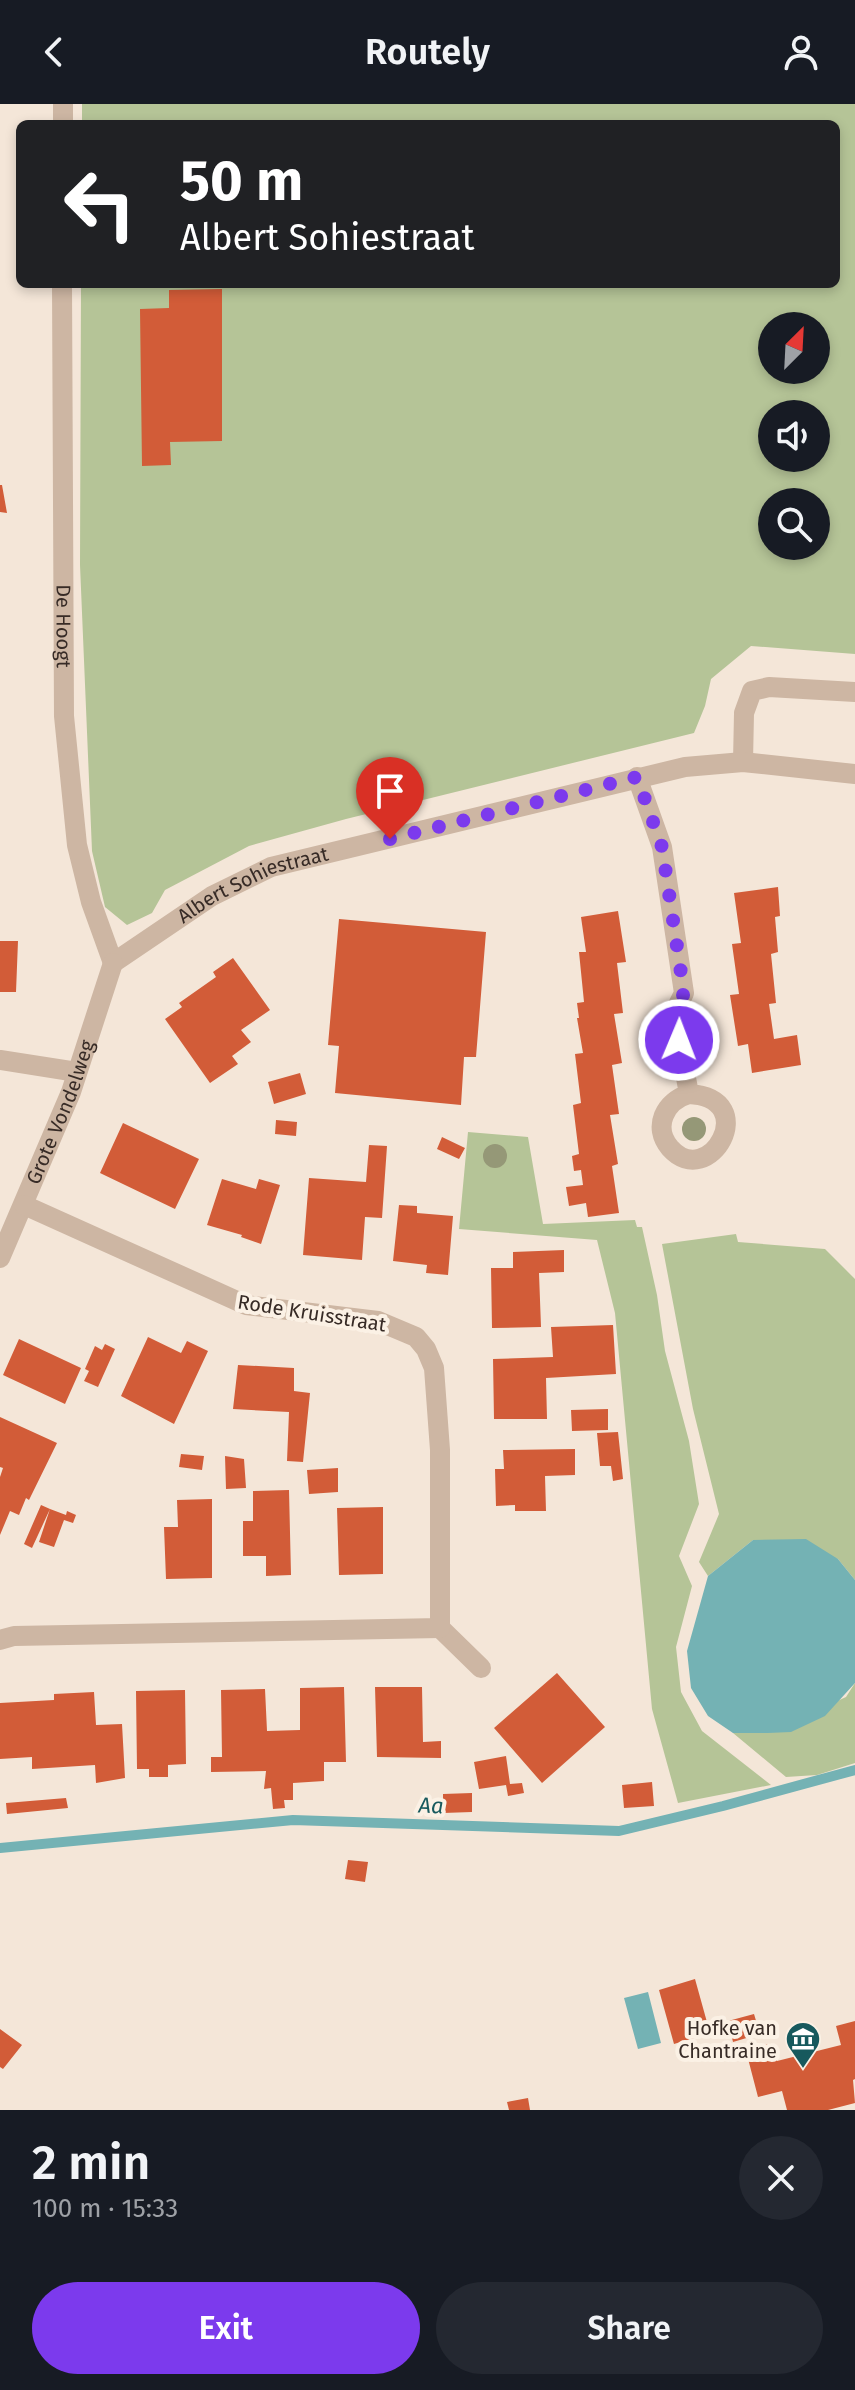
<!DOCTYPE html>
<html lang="en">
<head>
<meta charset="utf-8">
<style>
	:root { --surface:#171b24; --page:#242831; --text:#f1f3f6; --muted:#9ea1a6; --accent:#7c3aed }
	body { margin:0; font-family:"Fira Sans",sans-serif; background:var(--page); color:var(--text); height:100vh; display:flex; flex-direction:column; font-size:30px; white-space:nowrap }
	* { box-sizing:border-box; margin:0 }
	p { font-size:26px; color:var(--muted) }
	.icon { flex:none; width:44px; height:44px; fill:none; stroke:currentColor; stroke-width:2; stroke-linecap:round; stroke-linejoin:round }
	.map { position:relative; height:2006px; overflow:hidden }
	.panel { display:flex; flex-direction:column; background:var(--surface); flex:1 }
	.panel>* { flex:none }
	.banner { position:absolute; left:16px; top:16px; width:824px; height:168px; border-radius:12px; box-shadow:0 4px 12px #0003; background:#202124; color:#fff; overflow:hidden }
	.needle { width:52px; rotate:24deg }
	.controls { position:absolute; left:758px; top:208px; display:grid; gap:16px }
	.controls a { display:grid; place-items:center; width:72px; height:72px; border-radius:50%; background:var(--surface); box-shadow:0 4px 12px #0003; font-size:40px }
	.pin { position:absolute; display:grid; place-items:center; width:68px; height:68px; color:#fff; margin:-82px -34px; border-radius:50% 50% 50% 0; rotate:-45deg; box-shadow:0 0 8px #0007 }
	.pin .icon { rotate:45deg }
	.me { position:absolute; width:88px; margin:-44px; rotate:1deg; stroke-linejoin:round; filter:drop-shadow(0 0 6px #0008) }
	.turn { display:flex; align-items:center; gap:28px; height:168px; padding:0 32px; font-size:36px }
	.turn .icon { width:104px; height:104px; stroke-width:2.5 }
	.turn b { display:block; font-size:56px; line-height:68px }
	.round { display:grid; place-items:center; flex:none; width:84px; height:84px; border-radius:42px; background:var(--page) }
	.summary { display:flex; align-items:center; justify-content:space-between; height:136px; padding:0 32px }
	h1 { font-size:48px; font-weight:600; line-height:60px }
	.action { display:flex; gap:16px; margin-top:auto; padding:16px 32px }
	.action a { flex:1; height:92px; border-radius:48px; background:var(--accent); color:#fff; font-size:32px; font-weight:600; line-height:92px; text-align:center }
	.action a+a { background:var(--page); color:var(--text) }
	header { display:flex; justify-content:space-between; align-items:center; height:104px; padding:0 32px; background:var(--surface); font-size:36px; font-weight:600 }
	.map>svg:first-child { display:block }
	.green { fill:#b5c497; fill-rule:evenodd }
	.water { fill:#74b2b4 }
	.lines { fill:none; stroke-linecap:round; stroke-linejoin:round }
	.stream { stroke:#74b2b4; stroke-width:10 }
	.building { fill:#d25c38 }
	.minor { stroke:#cdb6a3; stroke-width:20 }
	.tree { fill:#959877 }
	.route { stroke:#7c3aed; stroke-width:14; stroke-dasharray:0 25.2 }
	.labels { text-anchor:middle; stroke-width:8; stroke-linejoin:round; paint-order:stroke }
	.street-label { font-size:20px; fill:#372b26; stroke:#fbf1e5 }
	.poi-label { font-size:20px; fill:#372b26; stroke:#fbf1e5; text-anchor:end }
	.water-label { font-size:22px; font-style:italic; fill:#17595d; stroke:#fbf1e5 }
</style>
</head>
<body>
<header><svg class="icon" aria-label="back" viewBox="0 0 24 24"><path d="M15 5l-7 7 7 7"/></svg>Routely<svg class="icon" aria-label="person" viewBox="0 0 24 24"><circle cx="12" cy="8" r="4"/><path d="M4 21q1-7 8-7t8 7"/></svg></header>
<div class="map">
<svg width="855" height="2006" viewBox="0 0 855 2006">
	<rect width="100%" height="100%" fill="#f4e6d8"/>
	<path class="green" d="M82,0H855V550L751,542L711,575L705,602L694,629L346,715L249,742L165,786L152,809L127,821L105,803L92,747L80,461L81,180H836V20H82ZM772,222H816V266H772ZM772,310H816V354H772ZM772,398H816V442H772Z
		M468,1028L528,1033L543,1120L635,1116L637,1123H642L657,1191L665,1247L689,1337L699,1400L679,1452L692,1482L676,1543L681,1588L702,1627L771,1681L678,1699L652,1605L615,1209L597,1136L459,1125Z
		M736,1130L738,1138L825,1145L855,1175V1476L838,1455L753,1436L708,1472L699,1458L719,1410L693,1305L662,1140Z
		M855,1579V1659L817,1671L786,1673L733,1629H768L846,1593Z"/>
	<path class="water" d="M806,1435L838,1455L855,1476V1579L825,1612L791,1628L768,1629H733L708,1612L691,1584L687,1547L708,1472L753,1436Z
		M648,1888L661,1939L638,1945L624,1894Z"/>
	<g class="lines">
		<path class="stream" d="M0,1744L293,1716L619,1727L723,1702L855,1666"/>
	</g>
	<path class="building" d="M222,185V337L170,338L171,361L142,362L140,205L169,204V186Z
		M0,381H2L7,409L0,408Z
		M778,783L780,812L775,813L778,848L771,850L776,899L769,900L774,935L797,931L801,961L752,969L748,940L738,942L730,891L739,890L732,840L741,839L734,789Z
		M618,807L626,858L617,859L623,909L614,910L622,959L612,961L619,1010L610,1011L618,1060L612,1062L619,1109L588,1113L586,1099L569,1102L566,1083L583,1081L581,1066L574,1067L572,1052L579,1050L573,1001L581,999L575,950L583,949L577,914H579L577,899L584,898L579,848H586L581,813Z
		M339,815L486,828L476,953H464L461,1001L335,989L339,942L328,941Z
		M0,837H18L16,888H0Z
		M233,854L270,906L241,926L251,938L232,952L238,960L210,979L165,915L182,903L179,899L216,873L213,868Z
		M300,969L306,990L274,1000L268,978Z
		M276,1016L297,1018L296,1032L275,1030Z
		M123,1019L199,1055L175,1105L100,1069Z
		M442,1033L465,1044L459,1055L437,1045Z
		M369,1041L387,1042L382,1114L365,1113L362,1156L303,1151L309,1074L366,1078Z
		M222,1075L256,1085L259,1075L280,1081L261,1140L241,1133L242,1131L207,1121Z
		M399,1101L417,1102V1109L453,1112L448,1171L426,1169L427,1161L393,1157Z
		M564,1146V1168L539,1169L541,1223L492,1224L491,1164H513V1148Z
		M613,1221L616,1270L546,1274L547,1315H494L493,1255L553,1253L551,1223Z
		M148,1233L181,1249L187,1237L208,1247L174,1320L121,1292Z
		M19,1235L81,1264L65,1300L3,1271Z
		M105,1240L115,1245L98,1283L84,1277L89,1267L85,1265L95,1242L102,1246Z
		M238,1261L294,1264V1287L310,1289L303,1358L287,1357L289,1308L233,1305Z
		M608,1305V1326L572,1327L571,1306Z
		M0,1313L57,1339L29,1396L26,1394L19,1411L10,1407L0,1431V1373L3,1364L0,1363Z
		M618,1328L623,1375L613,1377L611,1362H600L597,1329Z
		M575,1345V1371L545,1372L546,1407H515V1401L496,1402L495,1365H504L503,1346Z
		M181,1350L204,1352L202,1366L179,1363Z
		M225,1352L244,1355L246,1384L226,1385Z
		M338,1364V1388L309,1390L307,1366Z
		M289,1386L291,1471L266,1472V1452H243V1417H253V1387Z
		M212,1395V1474L166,1475L164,1423H178L177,1396Z
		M41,1401L50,1405L32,1444L24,1440Z
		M383,1403V1470L339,1471L337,1404Z
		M50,1405L66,1411L67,1407L76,1411L73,1419L64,1416L54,1443L39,1438Z
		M557,1569L605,1623L542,1679L494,1624Z
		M344,1583L346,1658H324V1677L293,1679V1696H284L285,1704L273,1705L271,1684L264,1685L266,1667L211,1668V1653H222L221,1586L265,1585L267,1627L300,1626V1584Z
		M375,1583H422L423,1638L441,1637V1654L377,1653Z
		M185,1586L186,1660L168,1661V1673H149V1665H137L136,1587Z
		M94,1588L96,1621L122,1620L125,1674L96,1679L95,1661L32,1665V1653L0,1655V1599L54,1596V1590Z
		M506,1652L510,1680L522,1679L524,1689L508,1692L506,1681L479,1685L474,1658Z
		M652,1678L654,1702L624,1704L622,1681Z
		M472,1689V1708L443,1709V1690Z
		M66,1694L68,1704L7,1710L6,1699Z
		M348,1756L368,1758L365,1778L345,1775Z
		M695,1875L710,1929L674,1940L659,1886Z
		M754,1910L760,1930L733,1938L728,1917Z
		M855,1917V1975L853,1976L855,1999L828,2006H787L782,1987L758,1993L746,1947L772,1939L777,1957L841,1941L836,1922Z
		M0,1925L22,1941L3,1965L0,1963Z
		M528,1994L530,2006H509L507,1998Z"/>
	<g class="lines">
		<g class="minor">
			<path d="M63,20V0"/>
			<path id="s1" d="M62,180L64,612L77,741L91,798L113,859"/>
			<path d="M743,658L744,609L752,587L769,583L855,588"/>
			<path d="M637,673L662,743L684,889L674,909L689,990C665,997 652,1023 670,1044C709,1088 763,994 689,990"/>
			<path id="s2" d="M113,859L212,792L271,763L685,663L743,658L855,670"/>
			<path d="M0,956L77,968"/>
			<path id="s3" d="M0,1154L71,988L113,859"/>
			<path d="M440,1524L481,1564"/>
			<path d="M0,1536L14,1532L440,1524V1346L434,1264L426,1245L416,1233L378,1217L246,1201L24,1101"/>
		</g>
	</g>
	<g class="tree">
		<circle cx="694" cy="1025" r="12"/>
		<circle cx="495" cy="1052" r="12"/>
	</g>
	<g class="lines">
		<path class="route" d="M390,735L637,673L662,743L684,889L674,909L679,936"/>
	</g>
	<defs>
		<symbol id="museum-pin" viewBox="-11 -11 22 30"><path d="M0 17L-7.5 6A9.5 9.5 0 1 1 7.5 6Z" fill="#17595d" stroke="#fbf1e5"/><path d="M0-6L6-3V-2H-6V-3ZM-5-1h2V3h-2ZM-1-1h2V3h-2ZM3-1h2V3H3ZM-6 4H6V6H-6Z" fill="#fff"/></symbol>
	</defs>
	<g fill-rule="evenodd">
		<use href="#museum-pin" x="783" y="1915" width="40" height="54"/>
	</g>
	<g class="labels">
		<g class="street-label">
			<text dy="7" stroke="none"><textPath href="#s1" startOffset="342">De Hoogt</textPath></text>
			<text dy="7" stroke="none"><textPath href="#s2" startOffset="162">Albert Sohiestraat</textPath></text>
			<text dy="7" stroke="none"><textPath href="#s3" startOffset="158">Grote Vondelweg</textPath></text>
			<text transform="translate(312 1209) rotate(9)" y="7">Rode Kruisstraat</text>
		</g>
		<g class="poi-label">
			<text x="777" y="1931">Hofke van<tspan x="777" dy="23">Chantraine</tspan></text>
		</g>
		<g class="water-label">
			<text transform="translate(431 1701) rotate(2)" y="8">Aa</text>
		</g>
	</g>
</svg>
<div class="controls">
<a><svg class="needle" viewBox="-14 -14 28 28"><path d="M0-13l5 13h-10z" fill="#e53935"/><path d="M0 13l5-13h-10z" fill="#9ea1a6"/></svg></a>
<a><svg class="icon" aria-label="sound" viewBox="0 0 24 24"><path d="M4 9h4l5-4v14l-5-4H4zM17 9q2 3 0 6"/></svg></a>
<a><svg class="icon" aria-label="search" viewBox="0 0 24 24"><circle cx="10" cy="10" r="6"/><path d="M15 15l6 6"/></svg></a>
</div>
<div class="pin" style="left:390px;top:735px;background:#d93025"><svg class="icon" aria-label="arrive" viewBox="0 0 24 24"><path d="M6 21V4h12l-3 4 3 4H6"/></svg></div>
<svg class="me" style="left:679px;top:936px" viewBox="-20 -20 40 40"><circle r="17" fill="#7c3aed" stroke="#fff" stroke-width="3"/><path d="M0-11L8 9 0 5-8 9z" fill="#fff"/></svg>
<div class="banner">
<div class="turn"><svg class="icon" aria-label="left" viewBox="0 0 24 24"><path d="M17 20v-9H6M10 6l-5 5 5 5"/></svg><div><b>50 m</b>Albert Sohiestraat</div></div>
</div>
</div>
<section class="panel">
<div class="summary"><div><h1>2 min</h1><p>100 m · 15:33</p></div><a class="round"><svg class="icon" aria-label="close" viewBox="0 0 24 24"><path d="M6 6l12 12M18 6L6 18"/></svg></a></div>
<div class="action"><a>Exit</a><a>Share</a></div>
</section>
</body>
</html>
